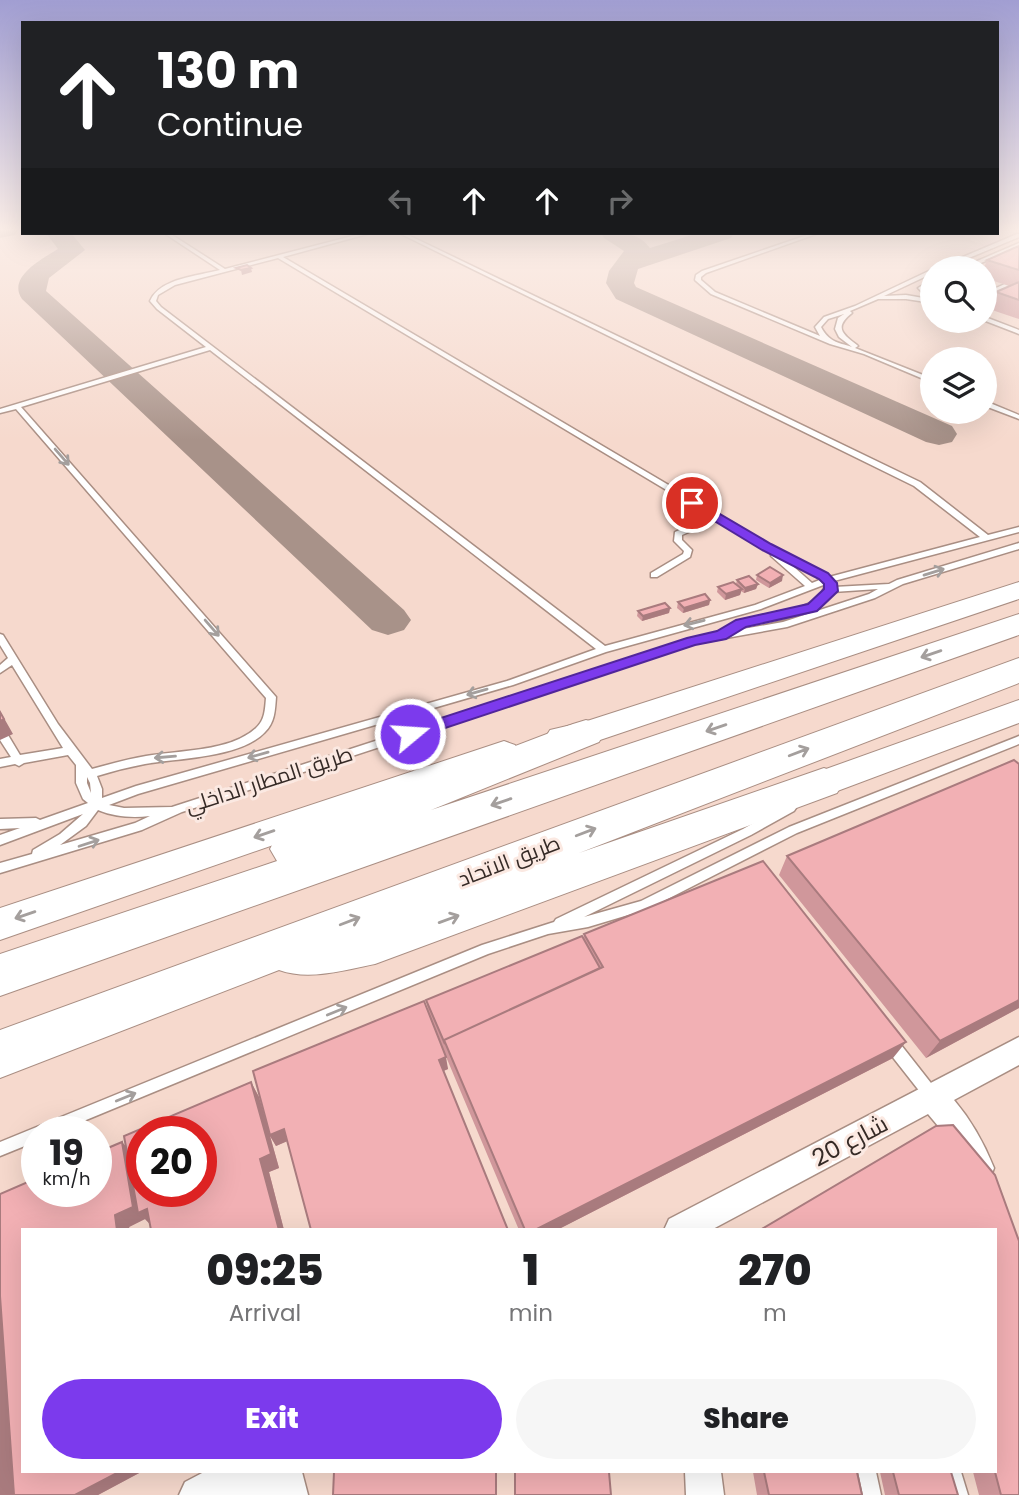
<!DOCTYPE html>
<html lang="en">
<head>
<meta charset="utf-8">
<style>
	:root { --surface:#fff; --page:#f6f6f6; --text:#202124; --muted:#757577; --accent:#7c3aed }
	body { margin:0; font-family:Poppins,Cairo,sans-serif; background:var(--page); color:var(--text); height:100vh; display:flex; flex-direction:column; font-size:26px; white-space:nowrap }
	* { box-sizing:border-box; margin:0 }
	p { font-size:23px; color:var(--muted) }
	.icon { flex:none; width:38px; height:38px; fill:none; stroke:currentColor; stroke-width:2; stroke-linecap:round; stroke-linejoin:round }
	.map { position:relative; flex:1; overflow:hidden }
	.details { position:absolute; left:21px; top:1228px; width:976px; height:245px; display:flex; flex-direction:column; background:var(--surface); border-radius:0px; box-shadow:0 7px 28px #0002 }
	.details>* { flex:none }
	.banner { position:absolute; left:21px; top:21px; width:978px; height:214px; border-radius:0px; box-shadow:0 7px 28px #0002; background:#202124; color:#fff; overflow:hidden }
	.controls { position:absolute; left:920px; top:256px; display:grid; gap:14px }
	.controls a { display:grid; place-items:center; width:77px; height:77px; border-radius:50%; background:var(--surface); box-shadow:0 7px 28px #0002; font-size:35px }
	.speed { position:absolute; left:21px; top:1116px; display:flex; gap:14px; font-size:35px; font-weight:700; text-align:center }
	.speed>* { display:grid; place-content:center; width:91px; height:91px; border-radius:50%; background:var(--surface); box-shadow:0 7px 28px #0002; line-height:1 }
	.speed small { font-size:18px; font-weight:400 }
	.speed .limit { border:10px solid #d22; background:#fff; color:#111 }
	.pin { position:absolute; display:grid; place-items:center; width:60px; height:60px; color:#fff; margin:-30px; border:4px solid #fff; border-radius:50%; box-shadow:0 2px 7px #0007 }
	.me { position:absolute; width:77px; margin:-38px; rotate:72deg; stroke-linejoin:round; filter:drop-shadow(0 0 5px #0008) }
	.turn { display:flex; align-items:center; gap:24px; height:147px; padding:0 21px; font-size:32px }
	.turn .icon { width:91px; height:91px; stroke-width:2.5 }
	.turn b { display:block; font-size:49px; line-height:60px }
	.lanes { display:flex; align-items:center; height:66px; padding:0 21px; background:#0003; justify-content:center; gap:35px; direction:ltr }
	.lanes .off { opacity:.35 }
	.eta { display:flex; justify-content:space-evenly; align-items:center; height:119px; text-align:center }
	.eta b { font-size:42px; font-weight:800; line-height:49px }
	.action { display:flex; gap:14px; margin-top:auto; padding:14px 21px }
	.action a { flex:1; height:80px; border-radius:42px; background:var(--accent); color:#fff; font-size:28px; font-weight:800; line-height:80px; text-align:center }
	.action a+a { background:var(--page); color:var(--text) }
	.map>svg:first-child { display:block }
	.lines { fill:none; stroke-linecap:round; stroke-linejoin:round }
	.taxiway { fill:#a89289; fill-rule:evenodd }
	.service-casing { stroke:#a98e83; stroke-width:3 }
	.minor-casing { stroke:#a98e83; stroke-width:3 }
	.primary-casing { stroke:#a98e83; stroke-width:2 }
	.motorway-casing { stroke:#a98e83; stroke-width:2 }
	.service { fill:#fff; fill-rule:evenodd }
	.minor { fill:#fff; fill-rule:evenodd }
	.primary { fill:#fff; fill-rule:evenodd }
	.motorway { fill:#fff; fill-rule:evenodd }
	.wall { fill:#d0979b }
	.shaded-wall { fill:#a97b7e }
	.building { fill:#f2b0b4; stroke:#a97b7e; stroke-width:2; fill-rule:evenodd }
	.oneway { stroke:#a49f9d }
	.route { fill:#7c3aed; stroke:#51269a; stroke-width:2 }
	.labels { text-anchor:middle; stroke-width:6; stroke-linejoin:round; paint-order:stroke }
	.street-label { font-size:21px; fill:#352a26; stroke:#fbe9e2 }
	.near-street-label { font-size:24px; fill:#352a26; stroke:#fbe9e2 }
</style>
</head>
<body>
<div class="map">
<svg width="1019" height="1495" viewBox="0 0 1019 1495">
	<rect width="100%" height="100%" fill="#f6d9cd"/>
	<g class="lines">
		<path class="taxiway" d="M0,230H18L15,235L0,238Z
			M46,233H71L85,250L49,278L46,291L404,610L411,620L404,630L388,635L372,630L22,299C7,277 42,259 58,249Z
			M601,233C620,233 638,231 650,248L698,233H734L731,238L638,269L634,283L636,287L952,426L957,434L952,442L939,445L926,442L616,299L606,283L609,271L624,251L604,238Z"/>
		<defs>
			<path id="service" d="M164,233H169L225,269L364,233H371L283,257L770,545L829,577L980,537L914,486L399,233H404L920,482L988,535L1019,527V532L834,581V587L889,584L897,580L1019,543V549L903,584L875,598L787,627L693,644L182,812L142,830L0,873V863L32,854L33,850L60,834L83,814L0,845V835L20,828L0,829V819L36,818L40,820L88,803L83,799L76,783V765L68,755L24,763L19,766L15,764L0,767V759L11,757L0,740V735H8L20,755L63,748L12,665L0,673V665L8,658L0,645V634L3,635L58,724L92,769C110,764 128,759 146,756C179,750 230,752 256,728C265,720 265,709 266,698L16,409L0,413V409L206,347L157,309L150,301C160,278 198,276 220,270ZM278,258L710,516L675,532L674,541L684,551L683,554L651,573V577H657L690,557L692,550L682,540V535L716,520L771,552V556L805,586L755,605L605,646L161,307L156,301L158,295L175,285ZM210,350L596,649L507,681L136,786L102,798V789L97,776C113,771 129,767 145,764C178,758 241,758 265,732C275,722 275,710 276,697L21,407ZM786,560L820,578L822,579L812,583ZM826,584L823,590L824,593L815,601L801,607L730,626L718,633L689,639L172,807L124,808L109,805L138,794L513,685L606,652L761,609ZM878,589L869,594L783,622L737,630C764,622 819,617 833,592ZM87,777L90,783L91,793L87,783ZM98,810C115,817 132,818 150,816L135,823L60,845L86,826Z
				M813,233H819L706,273L701,277V280L715,292L820,336L815,327L824,317L855,306L933,269V273L884,296L906,295L929,299L918,288L933,279V283L925,288L933,296V303L906,299H878L850,311L852,313C834,327 842,334 857,345L858,346L855,348L933,379V383L864,354L830,344L711,294L695,280L696,275L702,271ZM844,314L838,318L835,329L839,337L852,347C837,342 829,342 821,327L828,319Z
				M1017,234H1019V237L945,268H937Z
				M1019,243V247L969,268H961Z
				M1007,283L1010,285L1009,286L985,297V293Z
				M985,317L1019,330V334L983,320H985Z
				M985,401L1019,415V419L985,406Z
				M1019,736V744L797,833L648,909L588,927L548,934L488,954L57,1132H37V1141L0,1156V1142L482,945L554,922L556,919L743,829L786,805H794L796,808L794,811L751,835L584,917L641,901L789,827Z
				M889,1034L894,1036L938,1092L940,1097L938,1102L933,1104L928,1102L884,1046L882,1041L884,1036Z
				M858,1472H876L881,1495H863Z
				M943,1472H961L968,1495H950Z"/>
			<path id="minor" d="M1019,1037V1065L954,1100C971,1120 984,1143 994,1168L990,1179L979,1183L968,1179L949,1139L928,1114L711,1230H664L669,1219Z
				M204,1472H302L308,1495H179L185,1482Z
				M685,1472H721L724,1495H686Z"/>
			<path id="primary" d="M1019,582V599L597,741L561,749L550,746L545,738L550,730L584,722Z
				M1019,700V723L824,796L812,792L808,783L812,774Z
				M504,741L515,745L520,753L515,761L0,940V908Z"/>
			<path id="motorway" d="M1019,614V635L0,996V954L277,861L270,849L276,837L573,724L586,720L599,724L604,733L599,742L431,810Z
				M1019,658V683L579,853L824,768L837,773L843,783L837,793L375,964C344,970 309,981 279,970L0,1078V1030Z"/>
		</defs>
		<use href="#service" class="service-casing"/>
		<use href="#minor" class="minor-casing"/>
		<use href="#primary" class="primary-casing"/>
		<use href="#motorway" class="motorway-casing"/>
		<use href="#service" class="service"/>
		<use href="#minor" class="minor"/>
		<use href="#primary" class="primary"/>
		<use href="#motorway" class="motorway"/>
	</g>
	<path class="wall" d="M1019,246V319L989,309L996,292L1009,286L985,278V268H984L987,260Z
		M757,575L782,581L769,588L756,580Z
		M737,580L758,584L756,589L744,593L741,591L740,595L725,600L717,592L718,587L736,584Z
		M710,600L709,605L683,613L677,608L678,602Z
		M670,608L669,613L642,621L637,616L638,611Z
		M1019,764V1008L926,1058L779,875L787,856Z
		M584,934L893,1058L557,1230H519L439,1040L448,1069L276,1146L270,1136L279,1168L269,1172L284,1230H151L150,1224L145,1219L129,1227L130,1230H23V1472H141L98,1495H0V1194L126,1146L251,1082L259,1097L269,1130L428,1011L426,1000L583,939Z
		M936,1126L1019,1495H979L973,1472H996Z
		M753,1472H857L862,1495H757Z
		M880,1472H951L958,1495H885Z"/>
	<path class="shaded-wall" d="M251,268L252,272L242,275L241,270Z
		M783,575L782,581L769,588L770,583Z
		M758,584L756,589L744,593L745,588Z
		M742,589L740,595L725,600L726,594Z
		M710,600L709,605L683,613L684,608Z
		M670,608L669,613L642,621L643,616Z
		M0,711L13,734L0,740Z
		M1019,1000V1008L926,1058L940,1041Z
		M906,1042L893,1058L557,1230H535Z
		M446,1057L448,1069L441,1072L439,1060Z
		M251,1082L259,1097L270,1135L284,1129L290,1140L276,1146L270,1136L279,1168L269,1172L284,1230H279L260,1159Z
		M122,1142L135,1156L151,1225L145,1219L129,1227L130,1230H117L115,1215Z
		M0,1223L18,1495H0Z
		M119,1472H141L98,1495H75Z"/>
	<path class="building" d="M1019,246V270L987,260Z
		M247,265L251,268L241,270L236,268Z
		M1019,282V300L996,292Z
		M770,567L783,575L770,583L757,575Z
		M749,576L758,584L745,588L737,580Z
		M733,582L742,589L726,594L718,587Z
		M705,594L710,600L684,608L678,602Z
		M665,603L670,608L643,616L638,611Z
		M0,712L4,719L0,721Z
		M1014,760L1019,764V1000L940,1041L787,856Z
		M763,861L906,1042L535,1230H525L444,1040L603,967L584,934Z
		M582,936L600,968L444,1040L445,1044L426,1000Z
		M424,1001L446,1057L439,1060L508,1230H311L284,1129L270,1135L253,1071Z
		M251,1082L271,1154L260,1159L279,1230H151L147,1209L138,1213L124,1136ZM142,1132H201V1192H142Z
		M953,1125L995,1175L1019,1241V1495H1001L995,1472H996V1230H760L936,1126Z
		M122,1142L133,1207L115,1215L117,1230H23V1472H119L75,1495H14L0,1296V1194L37,1178V1192H96V1153Z
		M334,1472H496V1495H333Z
		M515,1472H609L611,1495H515Z
		M764,1472H857L862,1495H769Z
		M893,1472H951L958,1495H899Z"/>
	<defs><path id="oneway-shaft" d="M-6 0H5M1.5-3L5.5 0L1.5 3" fill="none" stroke-width="1.6" stroke-linecap="round" stroke-linejoin="round" transform="scale(1.75)"/></defs>
	<g class="oneway">
		<use href="#oneway-shaft" transform="translate(62 457) rotate(49)"/>
		<use href="#oneway-shaft" transform="translate(934 572) rotate(-17)"/>
		<use href="#oneway-shaft" transform="translate(694 623) rotate(166)"/>
		<use href="#oneway-shaft" transform="translate(212 628) rotate(49)"/>
		<use href="#oneway-shaft" transform="translate(931 654) rotate(161)"/>
		<use href="#oneway-shaft" transform="translate(477 692) rotate(164)"/>
		<use href="#oneway-shaft" transform="translate(716 728) rotate(161)"/>
		<use href="#oneway-shaft" transform="translate(799 752) rotate(-21)"/>
		<use href="#oneway-shaft" transform="translate(258 755) rotate(164)"/>
		<use href="#oneway-shaft" transform="translate(165 757) rotate(175)"/>
		<use href="#oneway-shaft" transform="translate(501 802) rotate(161)"/>
		<use href="#oneway-shaft" transform="translate(586 832) rotate(-21)"/>
		<use href="#oneway-shaft" transform="translate(264 834) rotate(161)"/>
		<use href="#oneway-shaft" transform="translate(89 843) rotate(-18)"/>
		<use href="#oneway-shaft" transform="translate(25 915) rotate(161)"/>
		<use href="#oneway-shaft" transform="translate(449 919) rotate(-20)"/>
		<use href="#oneway-shaft" transform="translate(350 921) rotate(-21)"/>
		<use href="#oneway-shaft" transform="translate(337 1011) rotate(-22)"/>
		<use href="#oneway-shaft" transform="translate(126 1097) rotate(-22)"/>
	</g>
	<linearGradient id="sky" x2="0" y2="1"><stop stop-color="#a19ed2"/><stop offset="0.52" stop-color="#fbeee8"/><stop offset="1" stop-color="#fbeee8" stop-opacity="0"/></linearGradient>
	<rect width="1019" height="440" fill="url(#sky)"/>
	<path class="route" d="M688,500H696L771,544L828,573L837,583L838,591L817,611L746,627L726,639L695,645L415,738H404L402,734L404,730L687,638L717,631L736,620L808,604L824,589V584L819,579L762,550L688,505Z"/>
	<g class="labels">
		<g class="street-label">
			<text transform="translate(269 780) rotate(-18)" y="7">طريق المطار الداخلي</text>
			<text transform="translate(509 861) rotate(-21)" y="7">طريق الاتحاد</text>
		</g>
		<g class="near-street-label">
			<text transform="translate(850 1141) rotate(-28)" y="8">شارع 20</text>
		</g>
	</g>
</svg>
<div class="controls">
<a><svg class="icon" aria-label="search" viewBox="0 0 24 24"><circle cx="10" cy="10" r="6"/><path d="M15 15l6 6"/></svg></a>
<a><svg class="icon" aria-label="layers" viewBox="0 0 24 24"><path d="M12 4l9 5-9 5-9-5zM3 14l9 5 9-5"/></svg></a>
</div>
<div class="speed"><div>19<small>km/h</small></div><div class="limit">20</div></div>
<div class="pin" style="left:692px;top:503px;background:#d93025"><svg class="icon" aria-label="arrive" viewBox="0 0 24 24"><path d="M6 21V4h12l-3 4 3 4H6"/></svg></div>
<svg class="me" style="left:410px;top:734px" viewBox="-20 -20 40 40"><circle r="17" fill="#7c3aed" stroke="#fff" stroke-width="3"/><path d="M0-11L8 9 0 5-8 9z" fill="#fff"/></svg>
<div class="banner">
<div class="turn"><svg class="icon" aria-label="ahead" viewBox="0 0 24 24"><path d="M12 20V5M6 11l6-6 6 6"/></svg><div><b>130 m</b>Continue</div></div>
<div class="lanes"><svg class="icon off" aria-label="left" viewBox="0 0 24 24"><path d="M17 20v-9H6M10 6l-5 5 5 5"/></svg><svg class="icon" aria-label="ahead" viewBox="0 0 24 24"><path d="M12 20V5M6 11l6-6 6 6"/></svg><svg class="icon" aria-label="ahead" viewBox="0 0 24 24"><path d="M12 20V5M6 11l6-6 6 6"/></svg><svg class="icon off" aria-label="right" viewBox="0 0 24 24"><path d="M7 20v-9h11M14 6l5 5-5 5"/></svg></div>
</div>
<section class="details">
<div class="eta">
<div><b>09:25</b><p>Arrival</p></div>
<div><b>1</b><p>min</p></div>
<div><b>270</b><p>m</p></div>
</div>
<div class="action"><a>Exit</a><a>Share</a></div>
</section>
</div>
</body>
</html>
